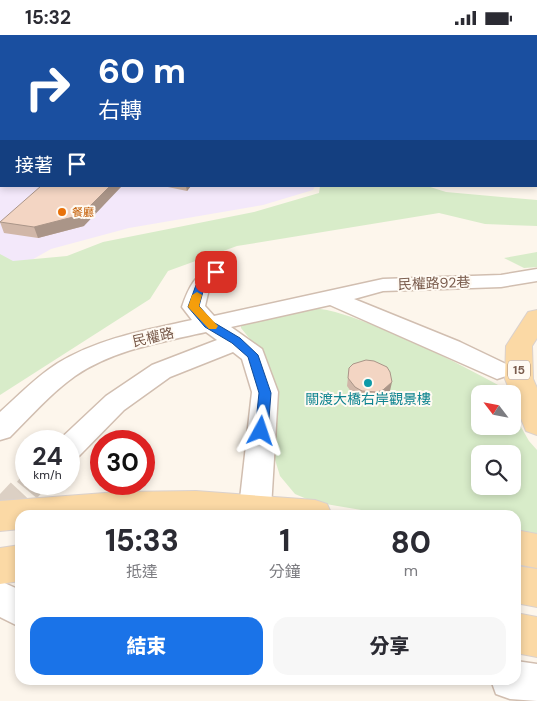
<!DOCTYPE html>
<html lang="zh-TW">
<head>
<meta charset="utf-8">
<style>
	:root { --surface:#fff; --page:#f7f7f7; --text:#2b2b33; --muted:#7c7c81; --accent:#1a73e8 }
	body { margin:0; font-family:"DM Sans","Noto Sans TC",sans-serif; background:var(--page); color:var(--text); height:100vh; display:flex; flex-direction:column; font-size:19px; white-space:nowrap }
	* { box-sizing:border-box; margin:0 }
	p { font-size:16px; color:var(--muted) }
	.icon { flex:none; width:28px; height:28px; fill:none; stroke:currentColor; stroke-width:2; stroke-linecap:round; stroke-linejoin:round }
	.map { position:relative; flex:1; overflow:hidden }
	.drawer { position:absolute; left:15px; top:475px; width:506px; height:175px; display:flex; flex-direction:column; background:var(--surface); border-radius:15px; box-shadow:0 2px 8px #0003 }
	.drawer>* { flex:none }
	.guide { position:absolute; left:0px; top:0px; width:538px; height:152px; box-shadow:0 2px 8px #0003; background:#1a4fa0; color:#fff; overflow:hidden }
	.needle { width:32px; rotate:302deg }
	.tools { position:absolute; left:471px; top:350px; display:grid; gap:10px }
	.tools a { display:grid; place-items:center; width:50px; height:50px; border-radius:10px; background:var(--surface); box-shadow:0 2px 8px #0003; font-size:25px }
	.speed { position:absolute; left:15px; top:395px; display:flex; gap:10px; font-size:25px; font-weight:700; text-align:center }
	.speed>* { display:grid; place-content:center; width:65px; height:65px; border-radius:50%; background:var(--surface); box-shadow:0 2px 8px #0003; line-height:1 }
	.speed small { font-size:12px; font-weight:400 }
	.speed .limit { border:8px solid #d22; background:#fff; color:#111 }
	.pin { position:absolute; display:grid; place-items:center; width:42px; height:42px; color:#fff; margin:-21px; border-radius:10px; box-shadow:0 2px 8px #0006 }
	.me { position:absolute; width:55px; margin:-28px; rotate:5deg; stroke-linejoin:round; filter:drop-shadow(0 0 4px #0008) }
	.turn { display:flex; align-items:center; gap:18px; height:105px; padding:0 15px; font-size:22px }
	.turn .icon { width:65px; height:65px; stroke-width:2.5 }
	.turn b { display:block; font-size:35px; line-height:42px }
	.then { display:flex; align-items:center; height:48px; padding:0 15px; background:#0003; gap:10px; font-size:19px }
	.eta { display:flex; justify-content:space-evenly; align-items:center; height:85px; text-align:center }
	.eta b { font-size:30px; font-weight:800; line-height:35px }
	.action { display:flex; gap:10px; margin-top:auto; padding:10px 15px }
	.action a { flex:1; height:58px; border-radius:15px; background:var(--accent); color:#fff; font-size:20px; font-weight:800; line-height:58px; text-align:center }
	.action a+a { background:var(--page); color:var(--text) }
	.status { display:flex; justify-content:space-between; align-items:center; height:35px; padding:0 25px; background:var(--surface); direction:ltr }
	.status svg { height:14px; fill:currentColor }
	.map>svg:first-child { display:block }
	.education { fill:#f3e8fa }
	.green { fill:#d8ecc9; fill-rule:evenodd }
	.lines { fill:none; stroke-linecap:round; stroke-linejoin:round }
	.minor-tunnel-far1 { stroke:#dcd0c4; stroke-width:26; stroke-dasharray:26 13; stroke-linecap:butt }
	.minor-tunnel { stroke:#dcd0c4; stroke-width:34; stroke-dasharray:34 18; stroke-linecap:butt }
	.minor-casing { stroke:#d1beb0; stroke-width:3 }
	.major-casing { stroke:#dad1cd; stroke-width:2 }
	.minor { fill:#fff; fill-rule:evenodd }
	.major { fill:#fbd9a5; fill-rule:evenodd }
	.wall { fill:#d1b7a8 }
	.shaded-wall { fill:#aa9588 }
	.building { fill:#f3d5c3; stroke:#aa9588 }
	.route { fill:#1a73e8; stroke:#114b97 }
	.slow { fill:#f59e0b }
	.food-dot { fill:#e8710a; stroke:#fffaf3; stroke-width:2 }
	.culture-dot { fill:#0f9aa8; stroke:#fffaf3; stroke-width:2 }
	.labels { text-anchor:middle; stroke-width:4; stroke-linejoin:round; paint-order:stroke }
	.far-food-label { font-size:11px; fill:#c56008; stroke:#fffaf3; text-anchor:start }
	.shield { fill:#fffaf3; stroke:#a28b7f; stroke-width:1 }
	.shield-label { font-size:12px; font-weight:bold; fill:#7a5c4d }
	.street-label { font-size:14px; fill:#7a5c4d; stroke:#fffaf3 }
	.culture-label { font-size:14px; fill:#0d838f; stroke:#fffaf3 }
</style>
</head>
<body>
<div class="status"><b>15:32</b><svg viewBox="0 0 49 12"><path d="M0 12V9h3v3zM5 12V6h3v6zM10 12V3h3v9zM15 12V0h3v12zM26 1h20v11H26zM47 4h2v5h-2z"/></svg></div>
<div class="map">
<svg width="537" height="666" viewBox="0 0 537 666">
	<rect width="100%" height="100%" fill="#fdf6ec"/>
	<path class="education" d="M0,36L1,151H315L313,155L263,170L129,193L51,214L0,243Z"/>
	<path class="green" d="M320,151H427L446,157L537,165V191L485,189L439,178L237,211L168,236L150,264L0,360V219L13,226L67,221L103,207L254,177L319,158Z
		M537,217V232L524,233L504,223Z
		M310,273C333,274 354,283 376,291C419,308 459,329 500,351L503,359H480V391H512L513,378L529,406L537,415V504L516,500V480H391L314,467L295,459L280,441L273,418L263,320L241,293V288ZM480,419H512V451H480Z"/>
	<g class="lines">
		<path class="minor-tunnel-far1" d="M27,455L32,449"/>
		<path class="minor-tunnel" d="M0,484L28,454"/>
		<defs>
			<path id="minor" d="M456,0H472V1H457Z
				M0,12H1V18H0Z
				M536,13H537V20H536Z
				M0,30H1V38H0Z
				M536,94H537V102H536Z
				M216,231L223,233L226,237L209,254L205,271L214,281L383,244L501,240L537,234V246L501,252L383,256L354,264L460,307L506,329L510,335L506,341L497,344L330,270L231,292L262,314L278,357L271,473L267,480H243L239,473L252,357L242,324L233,317L170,342L124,375L79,421L69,424V406H58L106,361L152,330L217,305L206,297C161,307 113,315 75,341C51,358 31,381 10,402L0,405V377C19,360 37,341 58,328C99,303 147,295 192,285L182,272C188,254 196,236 216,231Z
				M0,546L20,555V592L0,582Z
				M516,626L537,629V666L510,664L496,659L491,645H516Z"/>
			<path id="major" d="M537,275V303L532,311L533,344L537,353V400L526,396L505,344L506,311L528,277Z
				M196,456L315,465L327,469L332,480H20V494L0,496V466L118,457Z
				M516,495L537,499V533L516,529Z
				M20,510V546L0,549V513Z
				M516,531L537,534V572L516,568Z
				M516,578L537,582V622L516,618Z"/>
		</defs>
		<use href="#minor" class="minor-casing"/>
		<use href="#major" class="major-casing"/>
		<use href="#minor" class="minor"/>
		<use href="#major" class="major"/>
	</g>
	<path class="wall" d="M368,0H461V1H370Z
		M491,0H520L519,1H497Z
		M529,0H537V10L536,9V1H529Z
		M536,102H537V142H536Z
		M1,105V143L0,142V106Z
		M163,151H191L187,156Z
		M0,187L84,191L38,203L4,198Z
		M349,333L390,356L381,364L375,366L360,364L354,361L347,351Z"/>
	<path class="shaded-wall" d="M153,0H165V1H151Z
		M449,0H461V1H446Z
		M110,151H122L84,191L38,203L34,192Z
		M186,151H191L187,156Z
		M392,347L390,356L381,364L375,366L377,357Z"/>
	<path class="building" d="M90,0H153L151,1H89Z
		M377,0H438L436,1H374Z
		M441,0H449L446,1H440Z
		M536,102H537V123H536Z
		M1,105V136L0,135V106Z
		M41,151H110L81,180L34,192L0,187Z
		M366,325L374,326L387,332L390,337L392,347L383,355L377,357L362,356L355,352L348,343L349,333L353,329Z"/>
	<path class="route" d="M216,234L220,237L204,253L199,271L213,287L240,303L258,320L271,358L268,396L266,399H257L255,396L259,358L248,322L232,308L205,292L188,272L196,250Z"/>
	<path class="slow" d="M197,257L202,260L199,271L216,289L218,291L216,294H209L188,272L192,260Z"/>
	<circle class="food-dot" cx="62" cy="177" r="5"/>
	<circle class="culture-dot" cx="368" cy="348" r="5"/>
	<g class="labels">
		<g class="far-food-label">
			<text x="72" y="181">餐廳</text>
		</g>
		<rect class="shield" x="508" y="325.5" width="22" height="19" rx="4"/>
		<g class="shield-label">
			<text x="519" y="339">15</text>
		</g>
		<g class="street-label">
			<text transform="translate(434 248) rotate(-2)" y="5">民權路92巷</text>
			<text transform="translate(153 302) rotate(-13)" y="5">民權路</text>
		</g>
		<g class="culture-label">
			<text x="368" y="369">關渡大橋右岸觀景樓</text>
		</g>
	</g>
</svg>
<div class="tools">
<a><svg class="needle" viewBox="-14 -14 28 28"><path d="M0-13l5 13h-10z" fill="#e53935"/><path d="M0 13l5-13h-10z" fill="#7c7c81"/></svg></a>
<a><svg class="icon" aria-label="search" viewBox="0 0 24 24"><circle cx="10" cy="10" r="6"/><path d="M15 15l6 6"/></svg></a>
</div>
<div class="speed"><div>24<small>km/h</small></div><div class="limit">30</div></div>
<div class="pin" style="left:216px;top:237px;background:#d93025"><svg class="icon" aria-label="arrive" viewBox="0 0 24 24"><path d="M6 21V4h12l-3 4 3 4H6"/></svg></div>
<svg class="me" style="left:261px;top:396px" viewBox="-20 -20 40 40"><path d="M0-17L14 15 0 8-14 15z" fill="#1a73e8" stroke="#fff" stroke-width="4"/></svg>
<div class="guide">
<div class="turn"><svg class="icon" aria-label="right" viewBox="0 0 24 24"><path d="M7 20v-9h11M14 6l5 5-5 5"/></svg><div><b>60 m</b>右轉</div></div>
<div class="then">接著<svg class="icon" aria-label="arrive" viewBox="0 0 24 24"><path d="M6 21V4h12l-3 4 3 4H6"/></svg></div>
</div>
<section class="drawer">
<div class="eta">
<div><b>15:33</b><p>抵達</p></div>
<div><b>1</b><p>分鐘</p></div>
<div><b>80</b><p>m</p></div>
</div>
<div class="action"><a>結束</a><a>分享</a></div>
</section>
</div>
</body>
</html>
